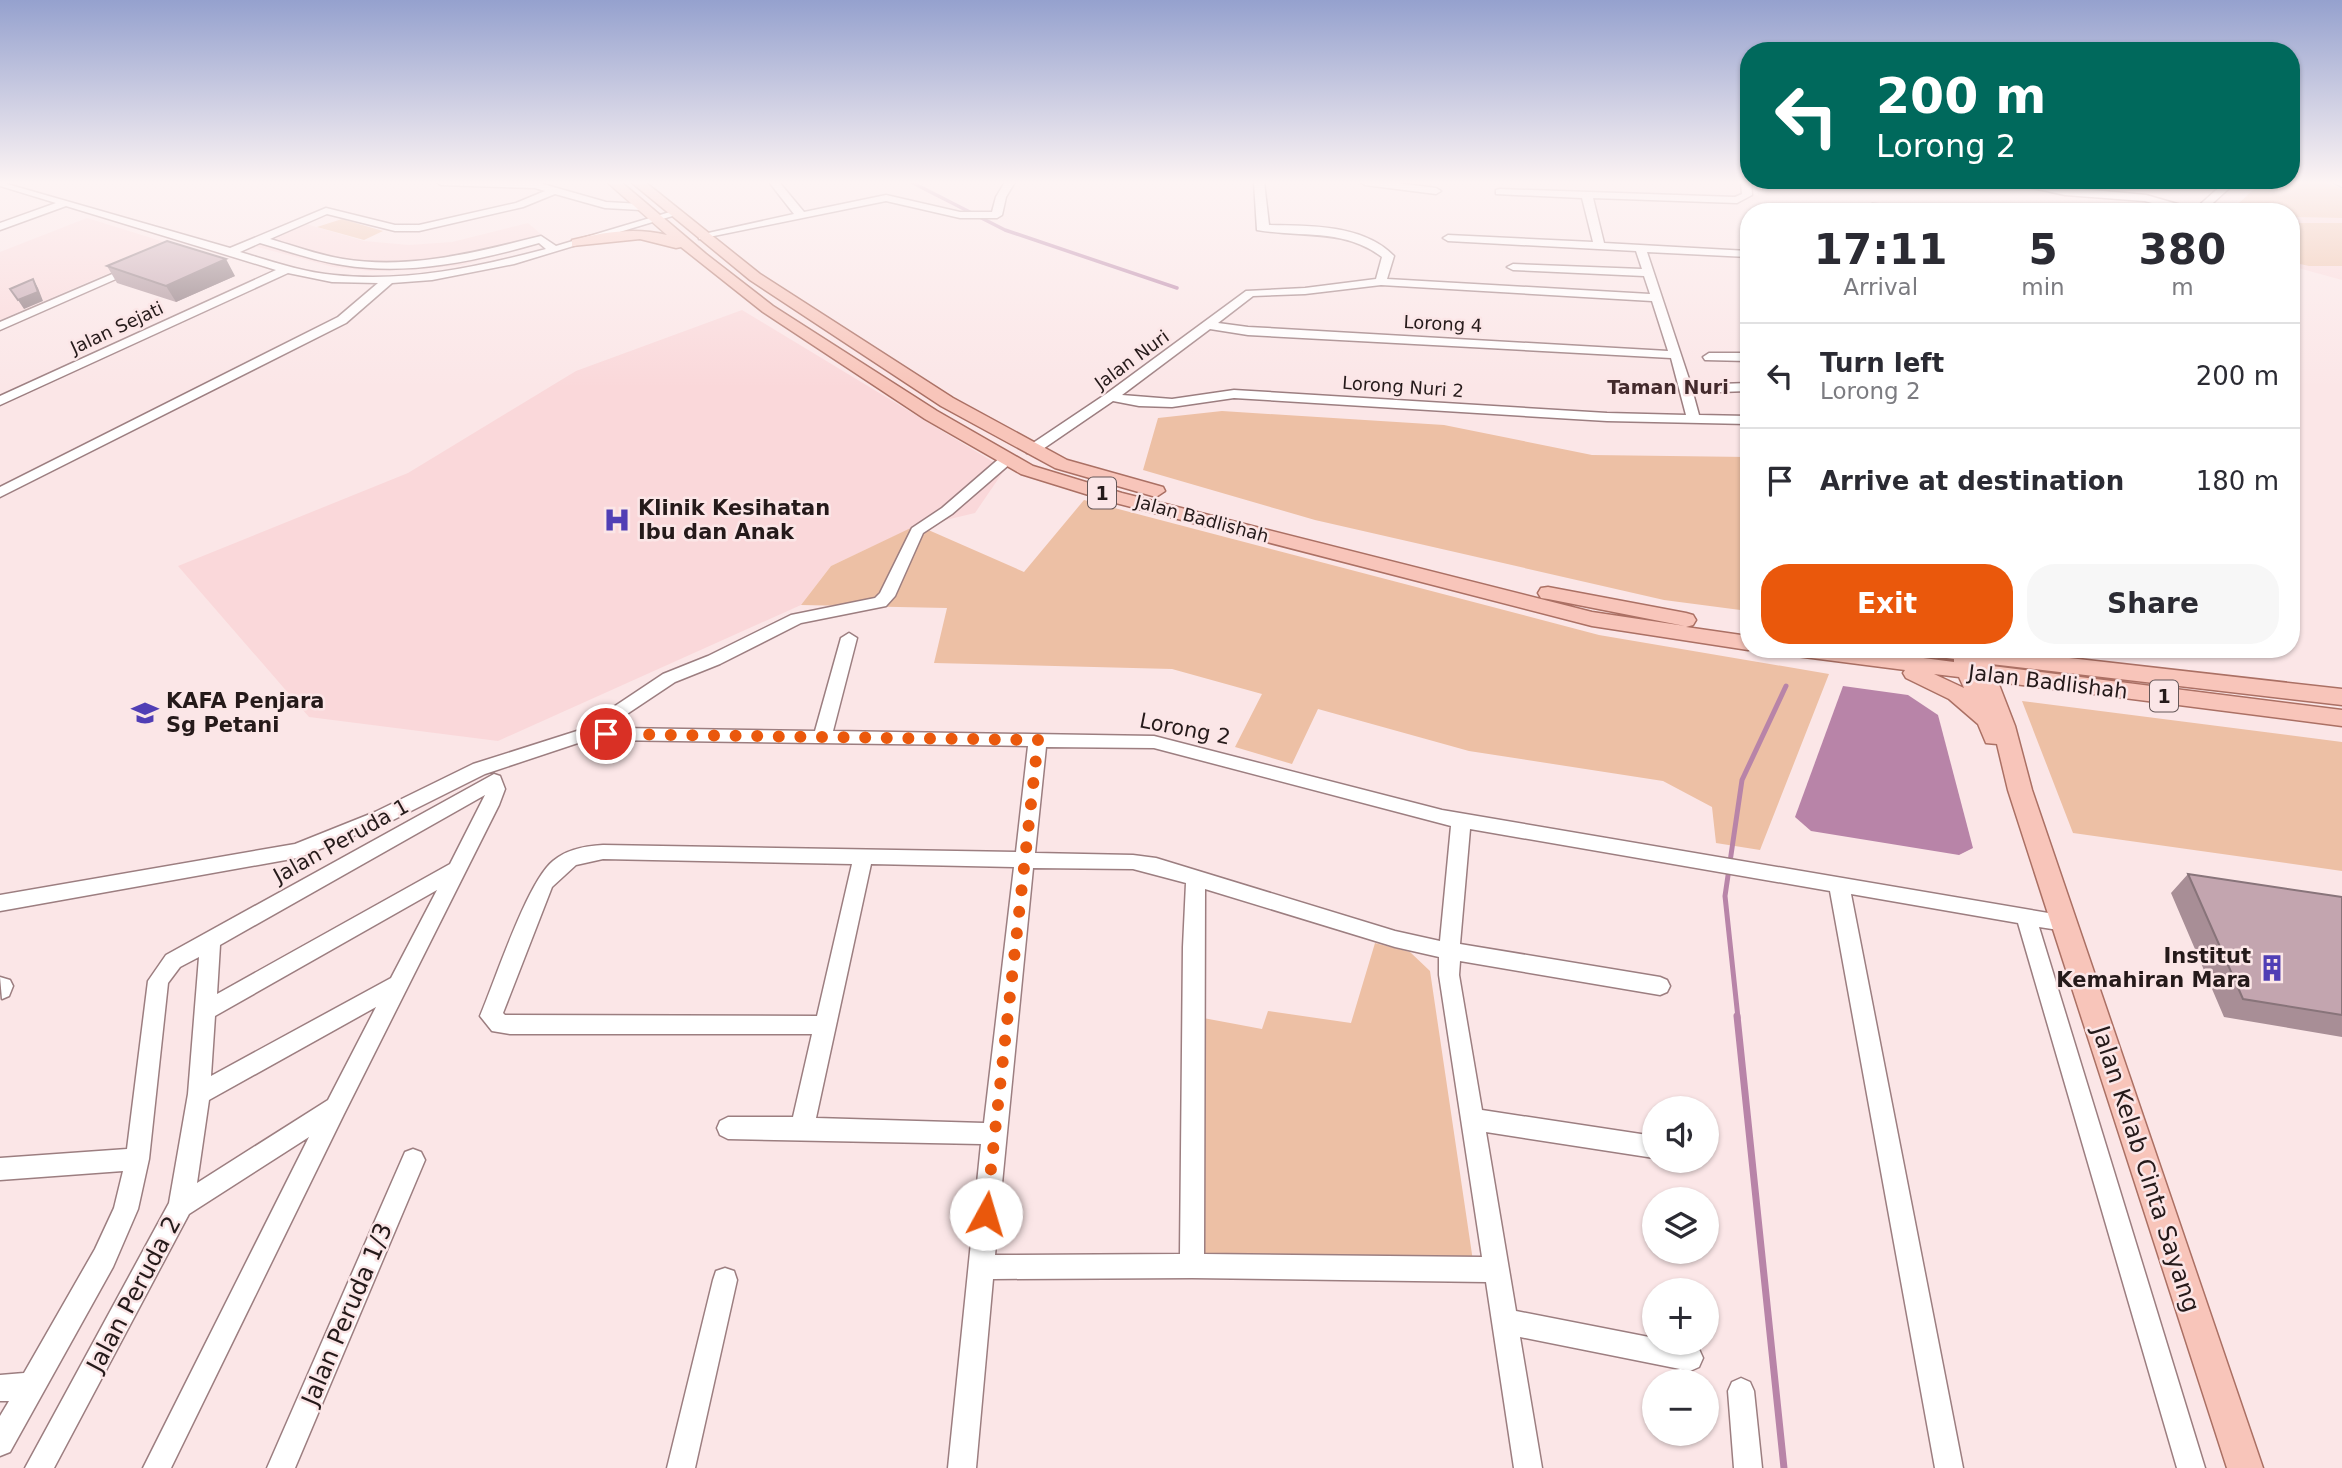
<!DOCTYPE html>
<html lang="en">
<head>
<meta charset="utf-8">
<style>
	:root { --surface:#fff; --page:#f7f7f7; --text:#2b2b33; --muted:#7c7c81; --line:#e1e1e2; --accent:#ea580c }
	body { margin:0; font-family:"DejaVu Sans",sans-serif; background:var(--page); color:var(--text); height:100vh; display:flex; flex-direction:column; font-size:26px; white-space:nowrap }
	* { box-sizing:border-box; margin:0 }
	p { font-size:23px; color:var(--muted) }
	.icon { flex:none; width:38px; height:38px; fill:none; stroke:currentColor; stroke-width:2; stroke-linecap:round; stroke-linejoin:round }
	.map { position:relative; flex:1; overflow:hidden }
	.details { position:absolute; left:1740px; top:203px; width:560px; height:455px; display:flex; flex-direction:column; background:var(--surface); border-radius:28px; box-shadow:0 2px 5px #0004 }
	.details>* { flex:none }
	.hud { position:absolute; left:1740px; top:42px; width:560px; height:147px; border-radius:28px; box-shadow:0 2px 5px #0004; background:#00695c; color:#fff; overflow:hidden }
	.buttons { position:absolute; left:1642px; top:1096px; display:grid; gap:14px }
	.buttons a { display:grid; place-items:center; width:77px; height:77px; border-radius:50%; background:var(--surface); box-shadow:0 2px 5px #0004; font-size:35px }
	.pin { position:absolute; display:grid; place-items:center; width:60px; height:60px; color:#fff; margin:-30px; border:4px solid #fff; border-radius:50%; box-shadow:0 2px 7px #0007 }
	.me { position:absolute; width:77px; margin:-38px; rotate:6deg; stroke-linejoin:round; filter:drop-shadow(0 0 5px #0008) }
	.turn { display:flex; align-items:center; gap:24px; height:147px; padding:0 21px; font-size:32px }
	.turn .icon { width:91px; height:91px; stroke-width:2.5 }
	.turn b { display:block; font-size:49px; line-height:60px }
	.eta { display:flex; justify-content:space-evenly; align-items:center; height:119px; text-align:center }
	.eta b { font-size:42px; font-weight:800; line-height:49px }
	.primary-button { display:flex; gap:14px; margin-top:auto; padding:14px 21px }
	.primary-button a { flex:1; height:80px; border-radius:28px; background:var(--accent); color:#fff; font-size:28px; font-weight:800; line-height:80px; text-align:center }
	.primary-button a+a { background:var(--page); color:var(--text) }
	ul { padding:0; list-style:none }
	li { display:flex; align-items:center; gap:21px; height:105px; padding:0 21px; border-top:2px solid var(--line) }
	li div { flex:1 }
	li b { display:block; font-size:26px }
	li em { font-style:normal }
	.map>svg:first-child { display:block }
	.built { fill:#fad8da }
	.green { fill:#edc0a5 }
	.water { fill:#b884a8 }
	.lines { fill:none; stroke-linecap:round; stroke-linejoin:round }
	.stream-far2 { stroke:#b884a8; stroke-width:3.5 }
	.stream-far1 { stroke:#b884a8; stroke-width:5 }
	.stream { stroke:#b884a8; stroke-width:7 }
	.minor-casing { stroke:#9c7e80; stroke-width:3 }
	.major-casing { stroke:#ab7064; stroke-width:3 }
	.minor { fill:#fff; fill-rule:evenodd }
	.major { fill:#f8c5ba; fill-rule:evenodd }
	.wall { fill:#a88e96 }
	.shaded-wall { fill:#88747a }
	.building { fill:#c3a5af; stroke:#88747a; stroke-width:2 }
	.route { stroke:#ea580c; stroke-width:12; stroke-dasharray:0 21.6 }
	.labels { text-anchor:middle; stroke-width:5; stroke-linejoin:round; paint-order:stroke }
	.far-street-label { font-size:18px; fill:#251a1a; stroke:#fbe6e7 }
	.far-neighbourhood-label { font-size:19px; font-weight:bold; fill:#432a2c; stroke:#fbe6e7 }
	.shield { fill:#fbe6e7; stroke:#655758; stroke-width:2 }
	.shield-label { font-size:19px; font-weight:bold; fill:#251a1a }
	.poi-label { font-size:21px; font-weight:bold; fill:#251a1a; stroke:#fbe6e7; text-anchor:start }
	.street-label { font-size:21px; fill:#251a1a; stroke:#fbe6e7 }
	.near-street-label { font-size:24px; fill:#251a1a; stroke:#fbe6e7 }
</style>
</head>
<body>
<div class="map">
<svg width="2342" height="1468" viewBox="0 0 2342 1468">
	<rect width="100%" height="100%" fill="#fbe6e7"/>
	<path class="built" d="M2291,217L2342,218V280L2291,266Z
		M87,218L174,245L0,320V252Z
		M528,223L549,241L462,265L411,270L370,271L333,267L254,246L306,224L364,241L409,245L452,242Z
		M742,310L1005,469L975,513L912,528L831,566L801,605L498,741L309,717L178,566L408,473L576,371Z"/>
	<path class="green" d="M2262,182H2324L2342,189V218L2291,217V212H2229Z
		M342,219L383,231L364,240L317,227Z
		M2291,223H2342V266H2309L2291,262Z
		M1222,411L1444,425L1592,455L1748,457V611L1664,600L1315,520L1143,470L1158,418Z
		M1084,500L1599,635L1829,674L1760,850L1716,843L1712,807L1663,781L1469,751L1318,709L1292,764L1235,747L1262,694L1172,669L934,663L947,608L801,605L831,566L917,525L1024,572Z
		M2022,701L2342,742V871L2073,833Z
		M1375,943L1410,952L1430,971L1473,1261L1199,1256L1198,1017L1262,1029L1268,1011L1351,1023Z"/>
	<path class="water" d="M1843,686L1908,695L1938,715L1973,848L1959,855L1811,831L1795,817Z"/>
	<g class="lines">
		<path class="stream-far2" d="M911,182L1005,230L1177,288"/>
		<path class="stream-far1" d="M1738,1018L1725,896L1742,780L1786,686"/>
		<path class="stream" d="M1737,1016L1784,1468"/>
		<defs>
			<path id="minor" d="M0,182L230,248L326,208L395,225H419L516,203L545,191L535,188L441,185L436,182H536L606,202L641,204L646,207L641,210L605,208L555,194L523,207L419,231H395L327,214L270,239C294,246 318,255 343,259C411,270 476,252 541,236L556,246L670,212L679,214L514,264L432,280L392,283L346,323L0,497V487L338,317L378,283L332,282L288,273L0,405V396L276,270L66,206L0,230V223L56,203L0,186ZM260,243C288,251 315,261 343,265C409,276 476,261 539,243L546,249C478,267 405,283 334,275C302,272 271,261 240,252Z
				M769,182H779L804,212L886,195L960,212H992L996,197L1005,182H1015L1006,197L1002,215L997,218H960L886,201L699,239V235L794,214Z
				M1254,182H1264L1269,225C1310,226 1363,224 1394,256L1387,279L1650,294L1644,276L1513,270L1507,267L1513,264L1642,269L1636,251L1448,241L1443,238L1448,235L1593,242L1582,198L1496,194V190L1500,189L1735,197L1742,194L1741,182H1751L1752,195L1737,203L1593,198L1604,243L1748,251V257L1647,252L1691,385L1748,383V391L1693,393L1699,415L1748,416V424L1607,421L1234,398L1172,407L1139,406L1113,401L1037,453H1027V447L1106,394L1246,291L1305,288L1376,279L1382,257C1343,228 1302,238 1257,230ZM1381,285L1652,301L1668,351L1248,327L1218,323L1253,296L1305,294ZM1210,329L1248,335L1671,358L1686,415L1607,413L1234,390L1172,399L1122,395Z
				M1360,182H1389L1436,188L1441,191L1436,194L1365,185Z
				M2005,182L2146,195L2195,209L2225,182H2236L2203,212H2183L2145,201L2065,195Z
				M2333,182H2342V187Z
				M1872,204L1887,205L1896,212H1868L1867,207Z
				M131,266L141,268L0,330V322Z
				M1709,353H1748V361L1705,360L1703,357Z
				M1006,456L1013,460L1011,463L952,514L923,533L895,596L886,606L801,623L720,664L675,682L627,714L619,728L815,731L841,638L849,633L857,638L833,731L1154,736L1442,810L2072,917L2075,923L2072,929L2065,931L2039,927L2205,1468H2177L2018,923L1851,894L1963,1468H1935L1830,891L1470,829L1460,944L1660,977L1667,980L1670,986L1667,992L1660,995L1460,961L1459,975L1482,1110L1654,1136V1158L1486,1132L1516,1311L1654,1338V1342H1676L1699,1349L1703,1358L1699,1367L1690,1371L1520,1337L1542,1468H1514L1486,1282L1192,1278L993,1279L976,1468H948L981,1144L728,1139L720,1135L717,1128L720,1121L728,1117H793L812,1034H510L492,1031L480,1016C495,981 527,882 553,861C567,849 585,846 603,845L1016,852L1028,746L606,740L581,742L485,774L389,822L297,858L0,911V895L295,844L375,812L473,764L580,730L601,728L615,706L663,674L708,656L791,615L875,598L880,593L912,528L942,508L1001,457ZM1046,747L1154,748L1451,826L1440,941L1395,931L1156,858L1133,855L1035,853ZM603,859L852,864L817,1016L505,1015L503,1013L552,887L576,865ZM871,864L1014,867L984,1123L816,1118ZM1033,868L1133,869L1186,883L1183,947L1180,1254L995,1255ZM1205,889L1395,947L1439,957V975L1482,1257L1204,1254Z
				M494,774L500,776L505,789L499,805L344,1114L171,1468H143L309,1137L189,1214L54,1468H25L169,1203L188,1094L199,957L180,967L168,983L149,1159L138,1209L113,1267L10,1452L0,1456V1416L9,1401H0V1375L24,1373L95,1249L114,1208L123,1171L0,1180V1158L127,1149L148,981L166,955ZM485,795L450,864L217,994L220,945ZM437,890L391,978L211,1076L215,1016ZM376,1007L328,1100L197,1183L209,1100Z
				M0,977L10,980L13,986L9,996L2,999Z
				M413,1149L421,1152L425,1160L295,1468H267L405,1152Z
				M725,1268L734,1271L737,1280L695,1468H667L713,1280L716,1271Z
				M1741,1378L1750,1382L1754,1391L1762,1468H1734L1728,1391L1732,1382Z"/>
			<path id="major" d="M607,182H621L706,254L773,306L937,411L1033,466L1122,493L1592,612L1685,626L1548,599L1541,598L1538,593L1541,588L1548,587L1686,613L1693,615L1696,620L1693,625L1686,627L1748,636V649H1751L1748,650L1592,626L1108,501L1021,474L925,419L763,312L681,247L676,248L640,239L572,246V240C604,232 635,227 667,235Z
				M631,182H645L760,274L953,398L1067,460L1163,487L1165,491L1156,497L1055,468L941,406L750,280Z
				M1786,649H1854L1954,662V659L1917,654L1915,649H1989L2342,689V705L1991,664L1992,666L2342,710V726L1998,682L2015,726L2032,790L2263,1468H2227L2008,790L1997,744L1986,743L1978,724L1949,699L1906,678L1903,673L1905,670L1796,656L1788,654ZM1934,674L1959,677L1964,688Z"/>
		</defs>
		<use href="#minor" class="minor-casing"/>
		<use href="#major" class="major-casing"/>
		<use href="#minor" class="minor"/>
		<use href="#major" class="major"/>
	</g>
	<path class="wall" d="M107,266L235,276L176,302L117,283Z
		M2188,874L2342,897V1037L2224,1017L2171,893Z"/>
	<path class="shaded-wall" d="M226,259L235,276L176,302L166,286Z
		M33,279L38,288L43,301L24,309L18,300Z"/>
	<path class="building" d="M167,241L226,259L166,286L107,266Z
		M33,279L38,292L18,300L10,289Z
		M2188,874L2342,897V1015L2243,999Z"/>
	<linearGradient id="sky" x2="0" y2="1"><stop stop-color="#95a1ce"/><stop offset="0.47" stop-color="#fdf4f4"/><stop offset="1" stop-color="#fdf4f4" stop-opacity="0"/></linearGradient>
	<rect width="2342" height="388" fill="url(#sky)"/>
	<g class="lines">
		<path class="route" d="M606,734L1038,740L986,1214"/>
	</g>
	<defs>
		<symbol id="hospital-bare" viewBox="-9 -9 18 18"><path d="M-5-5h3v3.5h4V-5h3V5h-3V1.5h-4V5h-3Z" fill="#503eb5" stroke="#fbe6e7" stroke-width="2.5" paint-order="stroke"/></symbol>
		<symbol id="school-bare" viewBox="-9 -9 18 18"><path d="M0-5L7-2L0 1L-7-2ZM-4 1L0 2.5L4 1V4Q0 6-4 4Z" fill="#503eb5" stroke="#fbe6e7" stroke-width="2.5" paint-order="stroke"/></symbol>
		<symbol id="building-bare" viewBox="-9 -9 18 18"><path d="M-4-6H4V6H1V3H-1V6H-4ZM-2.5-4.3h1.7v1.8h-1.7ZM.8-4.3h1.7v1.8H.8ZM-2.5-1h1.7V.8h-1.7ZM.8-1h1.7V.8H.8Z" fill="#503eb5" stroke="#fbe6e7" stroke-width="2.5" paint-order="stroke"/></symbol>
	</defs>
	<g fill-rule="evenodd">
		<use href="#hospital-bare" x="598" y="501" width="38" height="38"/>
		<use href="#school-bare" x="126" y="694" width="38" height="38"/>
		<use href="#building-bare" x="2253" y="949" width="38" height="38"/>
	</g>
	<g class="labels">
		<g class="far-street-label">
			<text transform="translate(1443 324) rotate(3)" y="6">Lorong 4</text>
			<text transform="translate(117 328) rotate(-25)" y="6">Jalan Sejati</text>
			<text transform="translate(1132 360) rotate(-36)" y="6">Jalan Nuri</text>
			<text transform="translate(1403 387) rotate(4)" y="6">Lorong Nuri 2</text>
			<text transform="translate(1202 519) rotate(15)" y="6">Jalan Badlishah</text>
		</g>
		<g class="far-neighbourhood-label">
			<text x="1668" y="394">Taman Nuri</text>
		</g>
		<g class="shield">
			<rect x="1088" y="477.5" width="28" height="31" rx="5"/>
			<rect x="2150" y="680.5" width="28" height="31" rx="5"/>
		</g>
		<g class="shield-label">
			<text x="1102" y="500">1</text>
			<text x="2164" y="703">1</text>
		</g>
		<g class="poi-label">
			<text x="638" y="515">Klinik Kesihatan<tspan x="638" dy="24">Ibu dan Anak</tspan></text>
			<text x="166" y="708">KAFA Penjara<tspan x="166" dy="24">Sg Petani</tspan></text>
			<text x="2251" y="963" text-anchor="end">Institut<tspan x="2251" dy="24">Kemahiran Mara</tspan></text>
		</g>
		<g class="street-label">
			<text transform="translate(2048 682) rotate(7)" y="7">Jalan Badlishah</text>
			<text transform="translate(1185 729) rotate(11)" y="7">Lorong 2</text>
			<text transform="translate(341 841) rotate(-29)" y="7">Jalan Peruda 1</text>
		</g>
		<g class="near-street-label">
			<text transform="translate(2146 1169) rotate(72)" y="8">Jalan Kelab Cinta Sayang</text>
			<text transform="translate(134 1294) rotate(-62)" y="8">Jalan Peruda 2</text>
			<text transform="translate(347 1314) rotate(-67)" y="8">Jalan Peruda 1/3</text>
		</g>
	</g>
</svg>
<div class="buttons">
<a><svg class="icon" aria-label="sound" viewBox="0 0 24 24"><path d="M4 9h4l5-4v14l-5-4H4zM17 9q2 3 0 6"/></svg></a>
<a><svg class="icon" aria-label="layers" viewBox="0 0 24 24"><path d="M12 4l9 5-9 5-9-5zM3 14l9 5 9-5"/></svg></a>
<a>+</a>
<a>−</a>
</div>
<div class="pin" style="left:606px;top:734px;background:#d93025"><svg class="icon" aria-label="arrive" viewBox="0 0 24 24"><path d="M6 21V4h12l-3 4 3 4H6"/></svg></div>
<svg class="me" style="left:986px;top:1214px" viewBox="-20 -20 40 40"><circle r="19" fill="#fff"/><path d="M0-13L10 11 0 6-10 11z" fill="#ea580c"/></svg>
<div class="hud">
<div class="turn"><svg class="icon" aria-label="left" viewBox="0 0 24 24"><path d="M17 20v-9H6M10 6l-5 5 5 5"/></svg><div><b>200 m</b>Lorong 2</div></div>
</div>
<section class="details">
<div class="eta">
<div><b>17:11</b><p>Arrival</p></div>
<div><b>5</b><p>min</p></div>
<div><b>380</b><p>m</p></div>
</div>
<ul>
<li><svg class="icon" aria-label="left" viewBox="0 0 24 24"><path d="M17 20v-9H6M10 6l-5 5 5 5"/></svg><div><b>Turn left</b><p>Lorong 2</p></div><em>200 m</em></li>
<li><svg class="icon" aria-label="arrive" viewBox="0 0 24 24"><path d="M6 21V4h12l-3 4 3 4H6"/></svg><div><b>Arrive at destination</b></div><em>180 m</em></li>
</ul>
<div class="primary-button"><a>Exit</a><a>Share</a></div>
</section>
</div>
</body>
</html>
